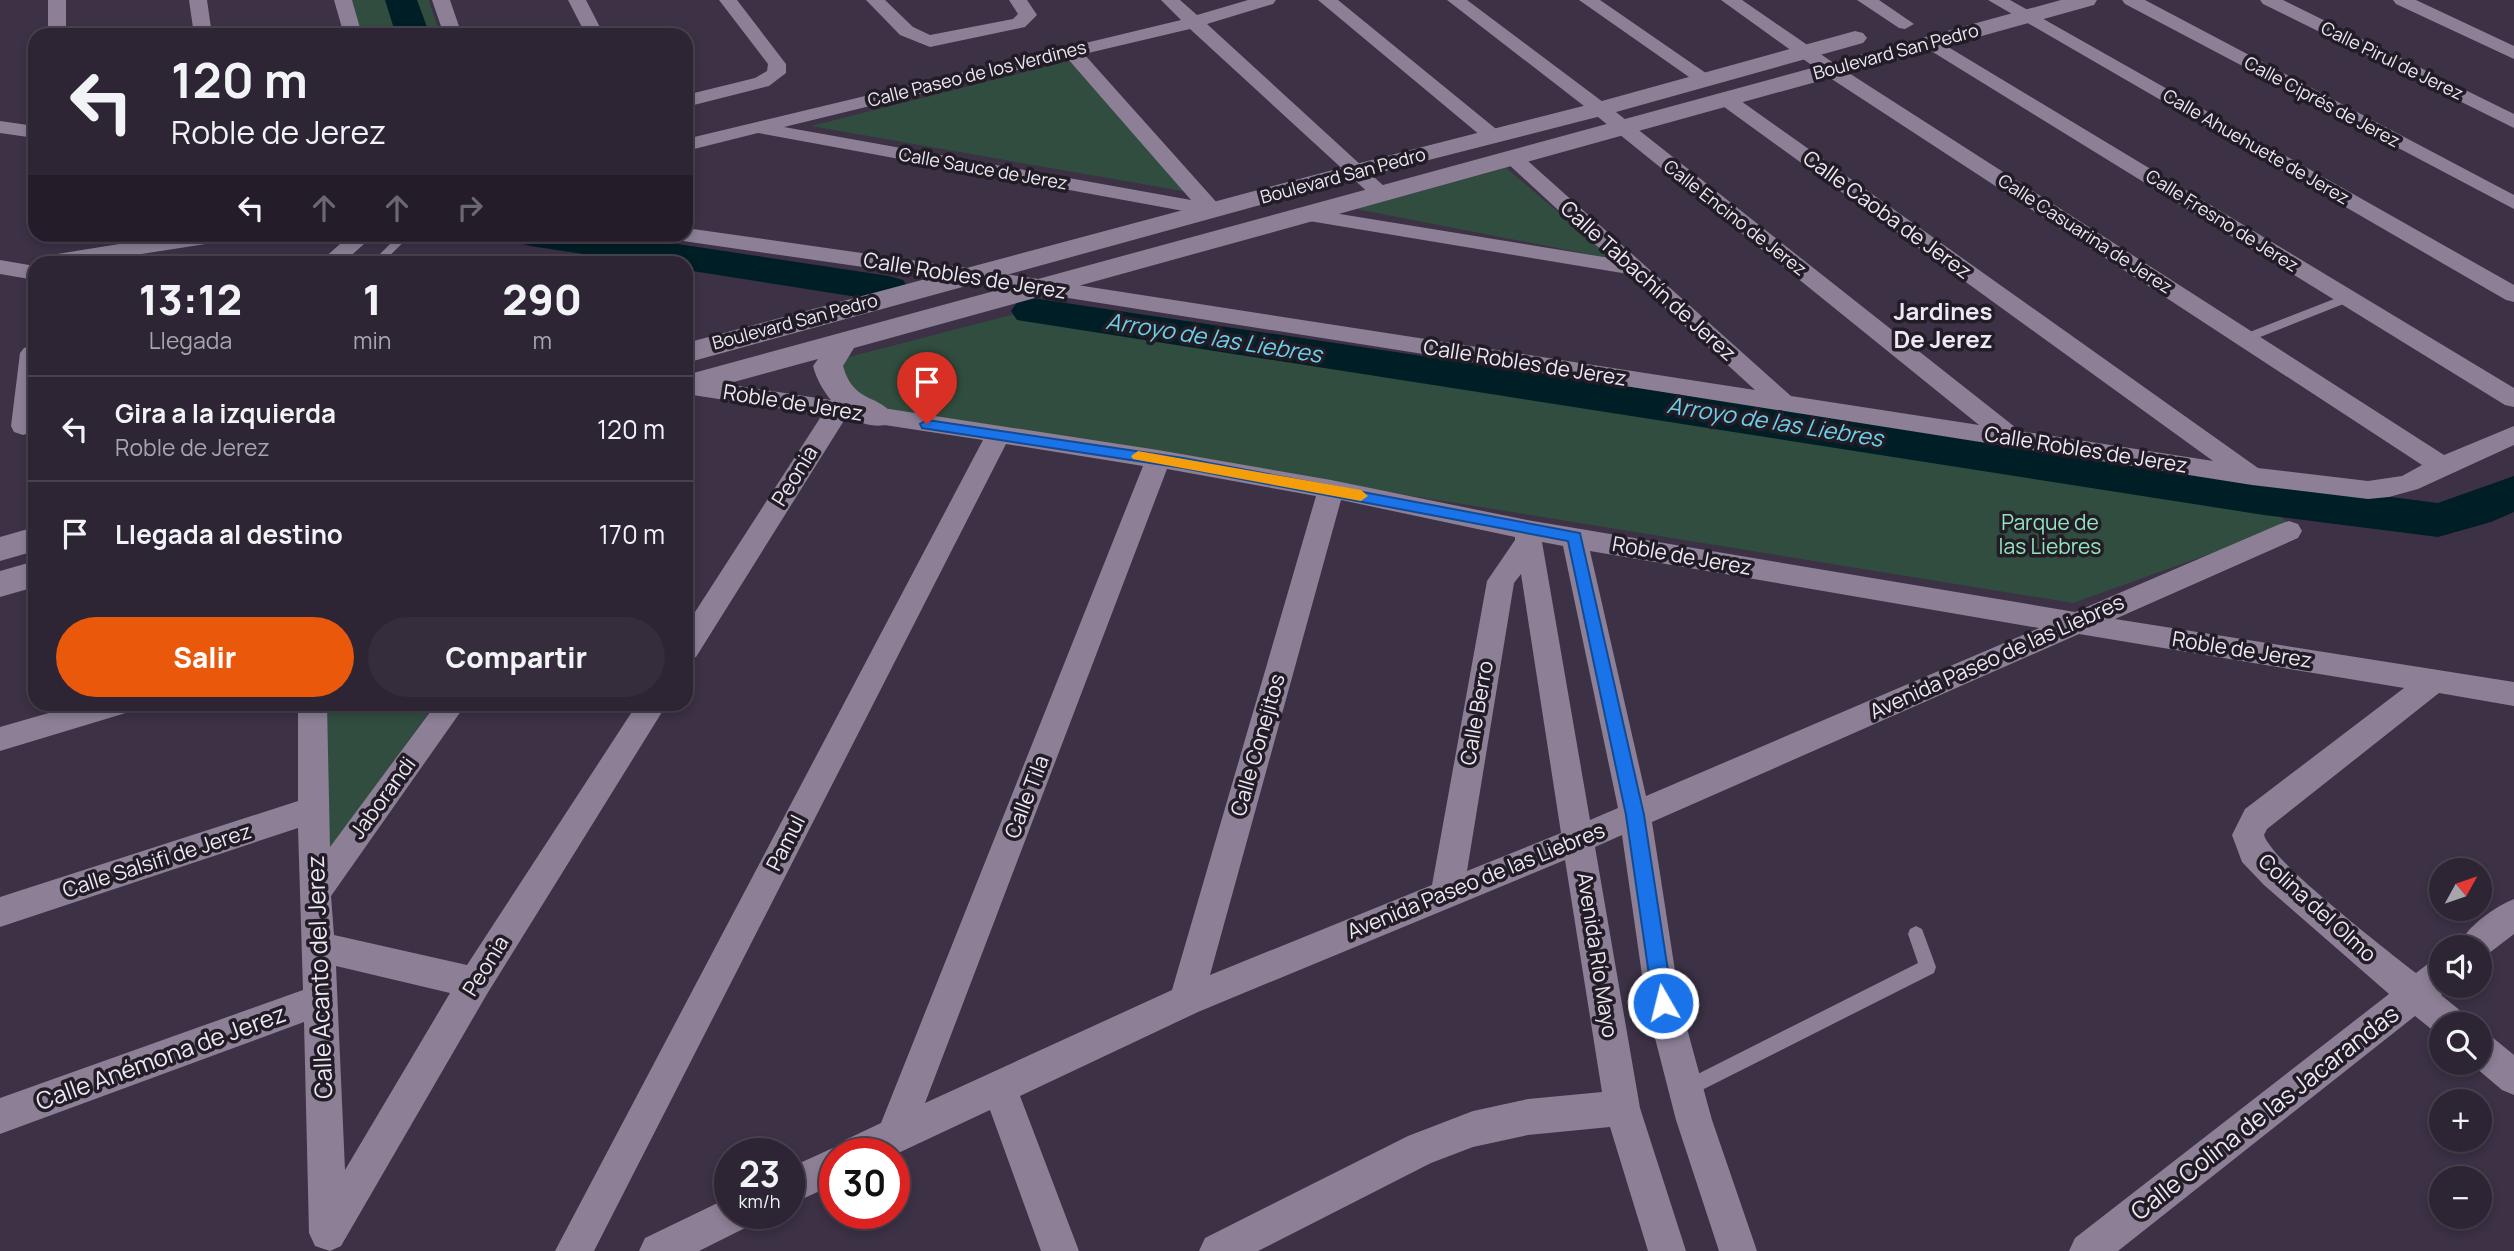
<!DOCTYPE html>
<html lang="es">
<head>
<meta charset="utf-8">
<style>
	:root { --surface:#2d2534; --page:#352d3c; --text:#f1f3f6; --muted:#a7a5ac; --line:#48424f; --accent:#ea580c }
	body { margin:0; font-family:Manrope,sans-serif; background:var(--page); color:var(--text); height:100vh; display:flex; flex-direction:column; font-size:26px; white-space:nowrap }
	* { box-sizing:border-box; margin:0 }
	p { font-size:23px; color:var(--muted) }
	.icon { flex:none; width:38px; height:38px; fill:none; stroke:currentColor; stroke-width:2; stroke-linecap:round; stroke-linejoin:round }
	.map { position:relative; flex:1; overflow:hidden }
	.drawer { position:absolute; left:28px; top:256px; width:665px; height:455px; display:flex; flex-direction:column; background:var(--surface); border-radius:21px; box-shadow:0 4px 10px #0003,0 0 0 2px var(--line) }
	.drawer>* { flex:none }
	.guide { position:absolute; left:28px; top:28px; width:665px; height:214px; border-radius:21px; box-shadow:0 4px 10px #0003,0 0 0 2px var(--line); background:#2d2534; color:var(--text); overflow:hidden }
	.needle { width:46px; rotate:50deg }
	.fabs { position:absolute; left:2429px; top:858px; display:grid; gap:14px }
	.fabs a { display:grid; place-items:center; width:63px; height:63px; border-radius:50%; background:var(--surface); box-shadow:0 4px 10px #0003,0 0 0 2px var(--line); font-size:35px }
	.speed { position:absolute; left:714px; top:1138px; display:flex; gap:14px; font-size:35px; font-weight:700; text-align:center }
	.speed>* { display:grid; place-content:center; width:91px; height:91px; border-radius:50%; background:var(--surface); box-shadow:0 4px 10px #0003,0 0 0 2px var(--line); line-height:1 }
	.speed small { font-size:18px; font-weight:400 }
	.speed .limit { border:10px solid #d22; background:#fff; color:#111 }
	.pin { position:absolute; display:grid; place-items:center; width:60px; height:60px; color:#fff; margin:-72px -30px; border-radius:50% 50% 50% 0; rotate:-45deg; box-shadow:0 0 7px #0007 }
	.pin .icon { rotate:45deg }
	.me { position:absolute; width:77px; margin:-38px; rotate:352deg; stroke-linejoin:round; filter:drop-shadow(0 0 5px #0008) }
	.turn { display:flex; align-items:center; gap:24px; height:147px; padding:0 28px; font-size:32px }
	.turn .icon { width:91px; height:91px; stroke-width:2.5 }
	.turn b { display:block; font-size:49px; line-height:60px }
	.lanes { display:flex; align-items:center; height:66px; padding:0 28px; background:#0003; justify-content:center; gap:35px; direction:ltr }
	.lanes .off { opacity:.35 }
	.eta { display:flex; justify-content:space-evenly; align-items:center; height:119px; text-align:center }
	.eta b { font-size:42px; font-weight:800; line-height:49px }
	.button { display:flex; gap:14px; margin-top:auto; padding:14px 28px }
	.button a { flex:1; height:80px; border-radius:42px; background:var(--accent); color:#fff; font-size:28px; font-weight:800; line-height:80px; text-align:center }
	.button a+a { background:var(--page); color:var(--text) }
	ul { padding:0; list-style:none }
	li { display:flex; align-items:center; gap:21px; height:105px; padding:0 28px; border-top:2px solid var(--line) }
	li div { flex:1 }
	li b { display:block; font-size:26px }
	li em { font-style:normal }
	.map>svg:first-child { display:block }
	.green { fill:#304d3f }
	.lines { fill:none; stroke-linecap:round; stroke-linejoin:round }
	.river { fill:#001e26; fill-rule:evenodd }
	.service { fill:#8c7f96; fill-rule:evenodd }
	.minor { fill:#8c7f96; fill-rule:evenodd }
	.tertiary { fill:#8c7f96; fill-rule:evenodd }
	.route { fill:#1a73e8; stroke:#114b97; stroke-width:2 }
	.slow { fill:#f59e0b }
	.labels { text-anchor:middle; stroke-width:7; stroke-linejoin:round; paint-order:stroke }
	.far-street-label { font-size:18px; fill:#eee7f4; stroke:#211c25 }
	.street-label { font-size:21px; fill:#eee7f4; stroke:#211c25 }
	.park-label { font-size:21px; fill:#93e5bd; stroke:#211c25 }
	.water-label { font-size:23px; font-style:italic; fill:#6dcfe9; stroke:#211c25 }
	.quarter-label { font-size:24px; font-weight:bold; fill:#eee7f4; stroke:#211c25 }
	.near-street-label { font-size:24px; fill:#eee7f4; stroke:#211c25 }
</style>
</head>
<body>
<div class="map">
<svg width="2514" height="1251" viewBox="0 0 2514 1251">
	<rect width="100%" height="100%" fill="#3c3145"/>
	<path class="green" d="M352,0H429L440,35H361Z
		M1069,61L1188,192L811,126Z
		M1506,168L1614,259L1356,209Z
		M1011,315L2265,504L2291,525L2073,603L888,411L850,397L841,377L845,358Z
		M314,704H435L320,863V862Z"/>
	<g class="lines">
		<path class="river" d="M385,0H417L430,35H396Z
			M511,234H612L889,276L903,280L909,289L903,298L889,302L686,270V262H637L530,246L516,242Z
			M1032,298L2264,481L2438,503L2514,476V512L2491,522L2438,537L2264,515L1017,320L1011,311L1017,302Z"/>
		<path class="service" d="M400,234H412L383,262H372Z
			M2347,294L2353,298L2351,301L2250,341L2246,342L2240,338L2242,335Z
			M1916,926L1922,929L1936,967L1934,973L1692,1095L1686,1098L1680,1095L1677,1089L1680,1083L1918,963L1908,934L1910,929Z"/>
		<path class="minor" d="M48,0H66V35H48Z
			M189,0H207L212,35H194Z
			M334,0H352L362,35H344Z
			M432,0H450L462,35H444Z
			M568,0H586L604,35H586Z
			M719,0H737L786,64V73L769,86L686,107V95L755,78L767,71L768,64Z
			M866,0H885L913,27L930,35L1013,19L1018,14L1009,0H1027L1037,15L1025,27L930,47L900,35Z
			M1161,0H1180L1197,15L1248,0H1276L1273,4L1207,24L1386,188L1389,192L1386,196H1372L1190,29L1084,54L1219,205L1222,210L1219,215L1211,216L758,133L686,151V139L1181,20ZM1067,58L1191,200L784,127Z
			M1318,0H1338L1501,133L1504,137L1501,141H1487Z
			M1447,0H1467L1607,105L2020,431L2213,461L1720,104L1717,100L1720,96H1734L2258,468L2368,481L2402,476L2422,465L1824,74L1721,0H1742L1838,66L2444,455L2514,426V445L2418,489L2389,497L2368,499L2252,485L967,282L683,241L675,239L673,234H686V228L967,268L1755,390L1628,274L1303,220L1295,219L1292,214L1295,209L1303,208L1610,258L1505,161L1502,157L1505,153H1519L1791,396L1979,425L1593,113Z
			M1579,0H1600L1716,80L1706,86L1699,84Z
			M1857,0H1879L1914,24L1905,29L1899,28Z
			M1988,0H2010L2514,285V302L2506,300Z
			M2122,0H2145L2514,195V209L2125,4Z
			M2260,0H2283L2514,114V128L2263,4Z
			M2393,0H2416L2514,46V59L2396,4Z
			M1930,36L2514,388V407L2505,405L1923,46L1921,42Z
			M0,121L35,126V138L0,133Z
			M181,234H235L233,239L225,241L90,262H40L43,257L51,255Z
			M351,234H375L344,262H320Z
			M0,260L35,266V280L0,274Z
			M32,345L35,346V427L32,432L23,435L14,432L11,426L20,353L24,348Z
			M686,378L1158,450L1331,480L1527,520L2075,612L2280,524L2289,521L2298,524L2302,531L2298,538L2115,619L2514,682V706L2439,693L2267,829L2264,835C2272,862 2387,950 2416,973L2429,963L2441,958V985H2453L2441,995L2462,1012L2467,1024H2441V1037L2415,1016L2118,1251H2069L2075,1238L2389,994L2264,885L2242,862L2232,835L2245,809L2404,688L2079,634L1652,822L1680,1003L1712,1120L1757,1251H1719L1676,1120L1646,1003L1622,835L1595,847L1640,1108L1686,1251H1648L1610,1127L1528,1135L1473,1147L1431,1163L1258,1251H1199L1205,1238L1408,1136L1473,1111L1528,1099L1602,1092L1565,860L1198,1012L1020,1096L1079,1251H1041L990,1110L894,1155L835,1153V1184L789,1205V1168L835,1147L841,1149L845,1140L881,1123L1143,466L1006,444L594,1251H555L983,440L845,419L696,657L686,660V626L822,415L686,394ZM1167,469L1316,496L1172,990L925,1103ZM1341,500L1515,537V540L1487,581L1432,885L1210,975ZM1542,542L1563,546L1618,808L1590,820ZM1590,551L2039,628L1646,796ZM1521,574L1561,833L1467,871L1514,583Z
			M80,704H134L129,712L0,751V727Z
			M298,704H327L330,847L436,704H466L331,896L334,935L467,965L637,704H667L487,994L341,1246L330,1251L315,1246L309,1233L304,1022L0,1134V1098L303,990L298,828L0,927V897L298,801ZM336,966L450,993L345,1170Z
			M2514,899V934L2480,960V947H2458C2466,927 2494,907 2514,899Z
			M2480,1032L2492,1037L2514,1055V1095L2502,1090L2469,1062H2480Z
			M730,1197V1213H755L749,1226L699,1251H639L645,1238Z"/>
		<path class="tertiary" d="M2061,0H2097L2094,5L854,348L843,366C854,405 880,393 894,417L890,424C854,434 821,397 813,366L818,359L686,395V375Z
			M1855,31L1863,33L1867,38L1863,43L1609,114L1366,176L686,363V343L1348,166L1591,104Z
			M35,527V551L0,561V537Z
			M35,561V587L0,597V571Z"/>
	</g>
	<path class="route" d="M927,420L1183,458L1580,533L1644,815L1673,1003L1670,1009L1663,1012L1656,1009L1653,1003L1626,815L1568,541L1183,468L922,428L920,424Z"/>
	<path class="slow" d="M1138,451L1361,490L1368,496L1361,501L1133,459L1131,456Z"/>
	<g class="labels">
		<g class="far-street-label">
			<text transform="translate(1896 52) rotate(-15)" y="6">Boulevard San Pedro</text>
			<text transform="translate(2392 61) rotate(26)" y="6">Calle Pirul de Jerez</text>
			<text transform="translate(977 74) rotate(-14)" y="6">Calle Paseo de los Verdines</text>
			<text transform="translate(2322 102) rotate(28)" y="6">Calle Ciprés de Jerez</text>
			<text transform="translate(2256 147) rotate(30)" y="6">Calle Ahuehuete de Jerez</text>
			<text transform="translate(983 169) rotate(10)" y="6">Calle Sauce de Jerez</text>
			<text transform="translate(1343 176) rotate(-15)" y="6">Boulevard San Pedro</text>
			<text transform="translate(1735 218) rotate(38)" y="6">Calle Encino de Jerez</text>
			<text transform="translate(2222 221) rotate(32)" y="6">Calle Fresno de Jerez</text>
			<text transform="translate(2085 234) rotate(33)" y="6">Calle Casuarina de Jerez</text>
			<text transform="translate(795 322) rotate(-15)" y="6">Boulevard San Pedro</text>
		</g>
		<g class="street-label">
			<text transform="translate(1887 215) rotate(36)" y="7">Calle Caoba de Jerez</text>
			<text transform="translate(965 276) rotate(9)" y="7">Calle Robles de Jerez</text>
			<text transform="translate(1648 281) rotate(42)" y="7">Calle Tabachín de Jerez</text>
			<text transform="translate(1525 363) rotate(9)" y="7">Calle Robles de Jerez</text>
			<text transform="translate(793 403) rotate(9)" y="7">Roble de Jerez</text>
			<text transform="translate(2086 450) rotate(9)" y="7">Calle Robles de Jerez</text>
			<text transform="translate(795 476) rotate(-58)" y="7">Peonia</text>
			<text transform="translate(1682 556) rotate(10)" y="7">Roble de Jerez</text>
			<text transform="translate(2242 650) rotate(9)" y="7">Roble de Jerez</text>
			<text transform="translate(1997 657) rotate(-24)" y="7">Avenida Paseo de las Liebres</text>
			<text transform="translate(1477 713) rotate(-80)" y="7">Calle Berro</text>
			<text transform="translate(1258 745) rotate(-74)" y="7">Calle Conejitos</text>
			<text transform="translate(1027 797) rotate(-69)" y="7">Calle Tila</text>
			<text transform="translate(383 798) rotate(-54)" y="7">Jaborandi</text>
			<text transform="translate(786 843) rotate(-63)" y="7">Pamul</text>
			<text transform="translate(157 861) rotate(-18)" y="7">Calle Salsifi de Jerez</text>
			<text transform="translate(1476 881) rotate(-22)" y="7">Avenida Paseo de las Liebres</text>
			<text transform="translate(2317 908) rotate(42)" y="7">Colina del Olmo</text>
			<text transform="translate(1597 955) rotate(81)" y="7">Avenida Río Mayo</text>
			<text transform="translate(486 966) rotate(-58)" y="7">Peonia</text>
		</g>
		<g class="park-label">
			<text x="2050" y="530">Parque de<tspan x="2050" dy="24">las Liebres</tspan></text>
		</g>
		<g class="water-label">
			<text transform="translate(1214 338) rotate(9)" y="8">Arroyo de las Liebres</text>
			<text transform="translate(1775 422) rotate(9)" y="8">Arroyo de las Liebres</text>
		</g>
		<g class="quarter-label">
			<text x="1943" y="320">Jardines<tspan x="1943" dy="28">De Jerez</tspan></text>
		</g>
		<g class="near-street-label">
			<text transform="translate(320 977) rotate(-92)" y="8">Calle Acanto del Jerez</text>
			<text transform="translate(161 1058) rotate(-20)" y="8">Calle Anémona de Jerez</text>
			<text transform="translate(2265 1113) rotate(-38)" y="8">Calle Colina de las Jacarandas</text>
		</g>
	</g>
</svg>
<div class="fabs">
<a><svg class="needle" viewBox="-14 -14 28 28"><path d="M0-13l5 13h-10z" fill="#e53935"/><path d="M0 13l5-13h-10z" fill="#a7a5ac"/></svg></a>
<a><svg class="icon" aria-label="sound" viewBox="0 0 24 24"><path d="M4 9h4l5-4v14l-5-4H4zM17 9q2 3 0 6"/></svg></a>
<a><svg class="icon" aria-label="search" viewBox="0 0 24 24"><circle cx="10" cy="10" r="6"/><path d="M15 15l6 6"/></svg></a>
<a>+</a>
<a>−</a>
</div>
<div class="speed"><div>23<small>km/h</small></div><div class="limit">30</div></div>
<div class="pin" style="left:927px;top:424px;background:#d93025"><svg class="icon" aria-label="arrive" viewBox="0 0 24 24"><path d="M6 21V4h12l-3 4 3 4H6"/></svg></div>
<svg class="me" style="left:1663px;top:1003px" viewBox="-20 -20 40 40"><circle r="17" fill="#1a73e8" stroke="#fff" stroke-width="3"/><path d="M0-11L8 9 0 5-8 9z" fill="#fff"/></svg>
<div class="guide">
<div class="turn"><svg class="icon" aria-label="left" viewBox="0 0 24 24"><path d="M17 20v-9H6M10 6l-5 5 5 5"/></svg><div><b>120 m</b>Roble de Jerez</div></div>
<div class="lanes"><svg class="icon" aria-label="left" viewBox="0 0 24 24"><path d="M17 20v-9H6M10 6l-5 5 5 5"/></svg><svg class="icon off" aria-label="ahead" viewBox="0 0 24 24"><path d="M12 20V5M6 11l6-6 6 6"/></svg><svg class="icon off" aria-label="ahead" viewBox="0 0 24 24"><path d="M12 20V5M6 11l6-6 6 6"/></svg><svg class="icon off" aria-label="right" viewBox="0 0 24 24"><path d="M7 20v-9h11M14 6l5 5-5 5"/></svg></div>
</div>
<section class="drawer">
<div class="eta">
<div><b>13:12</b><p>Llegada</p></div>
<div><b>1</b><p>min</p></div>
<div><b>290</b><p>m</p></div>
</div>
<ul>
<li><svg class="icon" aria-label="left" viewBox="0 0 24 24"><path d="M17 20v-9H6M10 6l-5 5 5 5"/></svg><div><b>Gira a la izquierda</b><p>Roble de Jerez</p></div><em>120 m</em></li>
<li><svg class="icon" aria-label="arrive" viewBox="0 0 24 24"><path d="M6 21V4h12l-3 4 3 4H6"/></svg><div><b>Llegada al destino</b></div><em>170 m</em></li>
</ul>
<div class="button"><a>Salir</a><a>Compartir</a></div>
</section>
</div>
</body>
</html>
